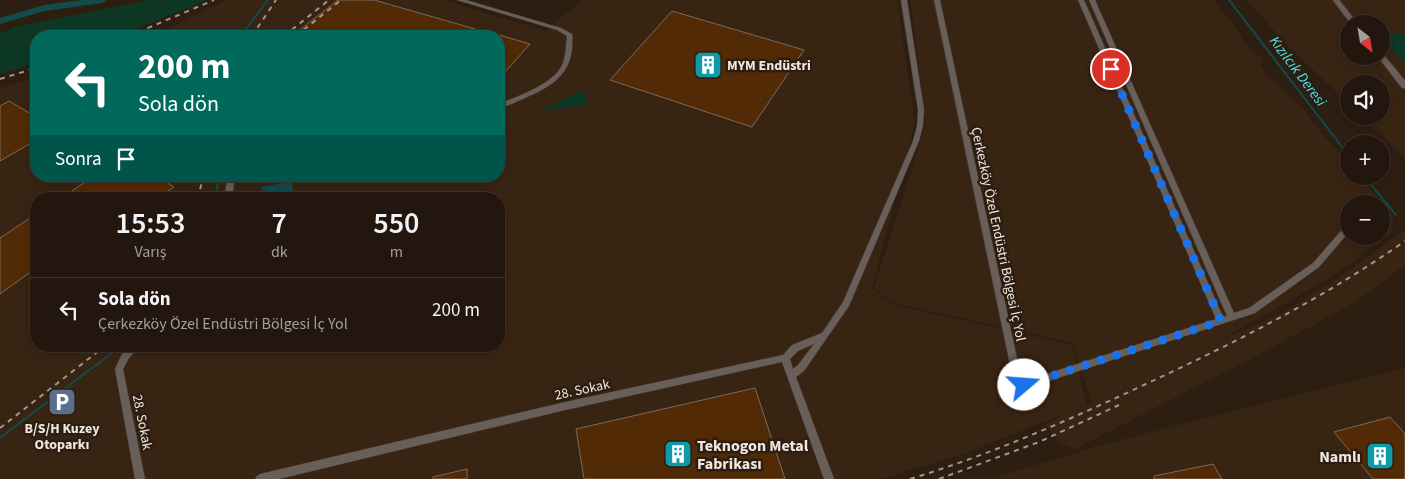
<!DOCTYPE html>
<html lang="tr">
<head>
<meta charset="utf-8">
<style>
	:root { --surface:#22160e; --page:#2e231c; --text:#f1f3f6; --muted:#a29f9e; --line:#3f352e }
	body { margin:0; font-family:"Source Sans 3",sans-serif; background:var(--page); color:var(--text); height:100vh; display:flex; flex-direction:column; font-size:19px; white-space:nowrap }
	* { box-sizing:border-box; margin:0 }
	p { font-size:16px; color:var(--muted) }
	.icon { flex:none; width:28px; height:28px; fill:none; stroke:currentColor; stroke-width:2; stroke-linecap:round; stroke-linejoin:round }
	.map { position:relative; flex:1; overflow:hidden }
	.sheet { position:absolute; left:30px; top:192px; width:475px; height:160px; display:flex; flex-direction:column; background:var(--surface); border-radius:20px; box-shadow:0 2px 8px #0003,0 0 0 1px var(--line) }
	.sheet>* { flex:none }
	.top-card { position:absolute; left:30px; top:30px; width:475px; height:152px; border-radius:20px; box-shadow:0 2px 8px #0003,0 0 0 1px var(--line); background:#00695c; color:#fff; overflow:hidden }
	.needle { width:32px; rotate:149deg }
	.tools { position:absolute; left:1340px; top:15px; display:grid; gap:10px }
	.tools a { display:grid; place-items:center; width:50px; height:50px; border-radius:50%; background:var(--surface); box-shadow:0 2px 8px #0003,0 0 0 1px var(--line); font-size:25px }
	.pin { position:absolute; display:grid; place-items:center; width:42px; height:42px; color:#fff; margin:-21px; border:2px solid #fff; border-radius:50%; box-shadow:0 1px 5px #0007 }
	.me { position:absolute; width:55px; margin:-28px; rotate:72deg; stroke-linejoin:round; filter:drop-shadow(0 0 4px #0008) }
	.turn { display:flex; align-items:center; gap:18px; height:105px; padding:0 25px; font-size:22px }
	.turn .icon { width:65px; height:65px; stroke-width:2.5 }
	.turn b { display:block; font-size:35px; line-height:42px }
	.then { display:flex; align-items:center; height:48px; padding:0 25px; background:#0003; gap:10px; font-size:19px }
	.eta { display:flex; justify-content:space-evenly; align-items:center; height:85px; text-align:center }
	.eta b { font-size:30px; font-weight:600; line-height:35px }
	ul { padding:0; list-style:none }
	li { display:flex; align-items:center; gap:15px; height:65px; padding:0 25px; border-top:1px solid var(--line) }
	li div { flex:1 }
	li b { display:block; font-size:19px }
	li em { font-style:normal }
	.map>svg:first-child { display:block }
	.built { fill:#382413; fill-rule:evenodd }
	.green { fill:#0c3824 }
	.water { fill:#124b4c }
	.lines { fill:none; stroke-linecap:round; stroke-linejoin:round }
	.stream { stroke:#124b4c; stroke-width:2 }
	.river { fill:#124b4c; fill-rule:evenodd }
	.building { fill:#522a05; stroke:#7d6a5c }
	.minor-casing { stroke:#493a2f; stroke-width:1 }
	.tertiary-casing { stroke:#493a2f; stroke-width:2 }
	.minor { fill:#685e5a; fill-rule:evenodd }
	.tertiary { fill:#685e5a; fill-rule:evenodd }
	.rail { stroke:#a2958c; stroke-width:2; stroke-dasharray:5 5; stroke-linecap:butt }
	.route { stroke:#1a73e8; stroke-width:9; stroke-dasharray:0 16.2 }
	.labels { text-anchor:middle; stroke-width:5; stroke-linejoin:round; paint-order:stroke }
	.poi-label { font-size:14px; font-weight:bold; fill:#f2e7e0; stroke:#2d1e12; text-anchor:start }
	.street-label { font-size:14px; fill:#f2e7e0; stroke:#2d1e12 }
	.water-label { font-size:15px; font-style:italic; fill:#4ce2e5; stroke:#2d1e12 }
	.near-poi-label { font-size:16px; font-weight:bold; fill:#f2e7e0; stroke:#2d1e12; text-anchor:start }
</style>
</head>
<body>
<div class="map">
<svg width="1405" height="479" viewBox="0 0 1405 479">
	<rect width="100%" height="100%" fill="#2d1e12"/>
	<path class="built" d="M227,0H443L546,31L582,0H897L915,124L872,288L892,304L1072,345L1087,405L1091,402L1073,343L893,303L874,288L926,124L910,0H1213L1233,23L1249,49L1260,56L1265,62L1260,65L1267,75L1306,112L1315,126L1349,162V176H1360L1393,215L1392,233L1336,274L1221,340L1284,312L1341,276L1405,230V265L1356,302L1230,370L1074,449L1057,442L1046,424L1074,410L963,454L881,479H0V88L36,76V176H499V36H152ZM36,199H499V346H36ZM1349,204H1381V236H1349Z
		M1246,0H1405V158L1362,116H1381V84H1349V104L1287,45ZM1349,24H1381V56H1349Z
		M1405,368V479H990L1108,443Z"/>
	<path class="green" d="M150,0H207L118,36H36V63L0,74V33L15,27Z
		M1381,33H1405V65L1381,36Z
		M580,91L584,92L587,105L541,111Z"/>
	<path class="water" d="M293,181L292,192L261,198L262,187Z"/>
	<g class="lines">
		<path class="stream" d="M1229,0L1349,156
			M246,29L268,0
			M240,36L242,35
			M1364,176L1396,215
			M215,199L219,176
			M0,438L121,346"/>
		<path class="river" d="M82,0H107L102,3L45,11L0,24V18L44,5Z"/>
	</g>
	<path class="building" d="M338,0H374L496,35V36H292Z
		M672,11L804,50L752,127L610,80Z
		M499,35L530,44L499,79Z
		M9,101L36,117V140L0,161V106Z
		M94,176H156L174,187L156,199H60Z
		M36,214V268L0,294V238Z
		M755,388L785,479H584L576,429Z
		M1390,417L1405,434V479H1373L1334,432Z
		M1213,464L1222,479H1154V476Z
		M467,469V479H433V477Z"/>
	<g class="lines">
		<defs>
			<path id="minor" d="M457,0H466L561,28L572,34C573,39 572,44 572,49C569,77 548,88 525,98C516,102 508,106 499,108V104C518,96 555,84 563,63C566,54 566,45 567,36L557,30Z
				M901,0H907L924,110L923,126L919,141L849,306L804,371L796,377L834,479H824L782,362L561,411L279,479H255L257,476L260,474L561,403L783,355L792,345L822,333L843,302L913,141L917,126L918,110ZM814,344L798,365L793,369L790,359L798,351Z
				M934,0H940L1021,377L1025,381L1216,319L1078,0H1084L1223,317L1227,316L1089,0H1095L1234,313L1249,308L1313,263L1346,225L1349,224V232L1319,267L1255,313L1024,389C1019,387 1015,383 1013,379Z
				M228,176H235L232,199H224Z
				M130,346H140L129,358L123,369L145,479H135L115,369L123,352Z"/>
			<path id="tertiary" d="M1333,0H1339L1358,24H1351Z
				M1381,54H1383L1405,81V88H1402L1379,58L1378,56H1381Z"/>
		</defs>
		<use href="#minor" class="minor-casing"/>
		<use href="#tertiary" class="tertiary-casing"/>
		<use href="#minor" class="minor"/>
		<use href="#tertiary" class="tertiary"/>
		<path class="rail" d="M129,36L214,0
			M252,36L276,0
			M284,36L329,0
			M296,36L341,0
			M0,79L36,68
			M198,199L203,176
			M0,428L105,346
			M910,479C992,454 1069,420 1146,384C1236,342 1324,298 1405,241
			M939,479L1039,442L1119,405"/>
	</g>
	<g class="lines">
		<path class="route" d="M1024,385L1221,321L1111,69"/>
	</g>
	<defs>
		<symbol id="building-square" viewBox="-11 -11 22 22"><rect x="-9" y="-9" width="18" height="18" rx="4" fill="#0f9aa8" stroke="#2d1e12"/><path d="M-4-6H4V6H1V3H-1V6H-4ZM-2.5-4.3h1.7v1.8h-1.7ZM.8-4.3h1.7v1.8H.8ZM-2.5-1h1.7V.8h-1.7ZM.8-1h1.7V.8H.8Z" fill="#fff"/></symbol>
		<symbol id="parking-square" viewBox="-11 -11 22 22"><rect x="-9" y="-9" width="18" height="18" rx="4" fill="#5c6f8a" stroke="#2d1e12"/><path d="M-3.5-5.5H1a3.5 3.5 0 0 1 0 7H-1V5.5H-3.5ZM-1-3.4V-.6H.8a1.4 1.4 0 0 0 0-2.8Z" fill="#fff"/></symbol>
	</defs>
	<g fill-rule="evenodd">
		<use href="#building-square" x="692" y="49" width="32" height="32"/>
		<use href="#parking-square" x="46" y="386" width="32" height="32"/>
		<use href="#building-square" x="662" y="438" width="32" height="32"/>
		<use href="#building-square" x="1364" y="440" width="32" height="32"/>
	</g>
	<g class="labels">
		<g class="poi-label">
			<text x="727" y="70">MYM Endüstri</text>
			<text x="62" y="433" text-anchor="middle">B/S/H Kuzey<tspan x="62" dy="16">Otoparkı</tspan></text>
		</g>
		<g class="street-label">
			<text transform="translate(999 234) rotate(78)" y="5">Çerkezköy Özel Endüstri Bölgesi İç Yol</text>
			<text transform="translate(582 389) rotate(-12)" y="5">28. Sokak</text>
			<text transform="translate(143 422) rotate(79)" y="5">28. Sokak</text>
		</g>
		<g class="water-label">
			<text transform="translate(1298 71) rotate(53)" y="5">Kızılcık Deresi</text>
		</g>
		<g class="near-poi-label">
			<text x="697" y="451">Teknogon Metal<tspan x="697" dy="18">Fabrikası</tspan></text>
			<text x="1361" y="462" text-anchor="end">Namlı</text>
		</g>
	</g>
</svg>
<div class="tools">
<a><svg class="needle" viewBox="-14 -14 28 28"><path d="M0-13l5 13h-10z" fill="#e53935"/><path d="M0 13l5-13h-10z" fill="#a29f9e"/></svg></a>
<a><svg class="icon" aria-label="sound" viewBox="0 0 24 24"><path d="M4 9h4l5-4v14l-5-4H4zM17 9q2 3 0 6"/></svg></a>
<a>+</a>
<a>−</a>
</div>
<div class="pin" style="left:1111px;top:69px;background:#d93025"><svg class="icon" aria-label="arrive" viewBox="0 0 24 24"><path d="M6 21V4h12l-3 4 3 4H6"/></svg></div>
<svg class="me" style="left:1024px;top:385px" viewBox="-20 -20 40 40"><circle r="19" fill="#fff"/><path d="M0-13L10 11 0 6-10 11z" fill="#1a73e8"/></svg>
<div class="top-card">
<div class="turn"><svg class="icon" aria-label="left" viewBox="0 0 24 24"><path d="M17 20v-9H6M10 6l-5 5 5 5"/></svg><div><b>200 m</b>Sola dön</div></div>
<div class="then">Sonra<svg class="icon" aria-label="arrive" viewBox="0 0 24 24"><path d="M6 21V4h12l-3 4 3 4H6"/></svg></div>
</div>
<section class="sheet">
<div class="eta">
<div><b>15:53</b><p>Varış</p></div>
<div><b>7</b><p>dk</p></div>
<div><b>550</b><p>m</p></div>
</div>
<ul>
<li><svg class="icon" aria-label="left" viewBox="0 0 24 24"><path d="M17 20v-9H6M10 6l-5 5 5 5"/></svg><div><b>Sola dön</b><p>Çerkezköy Özel Endüstri Bölgesi İç Yol</p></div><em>200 m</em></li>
</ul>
</section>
</div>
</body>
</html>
